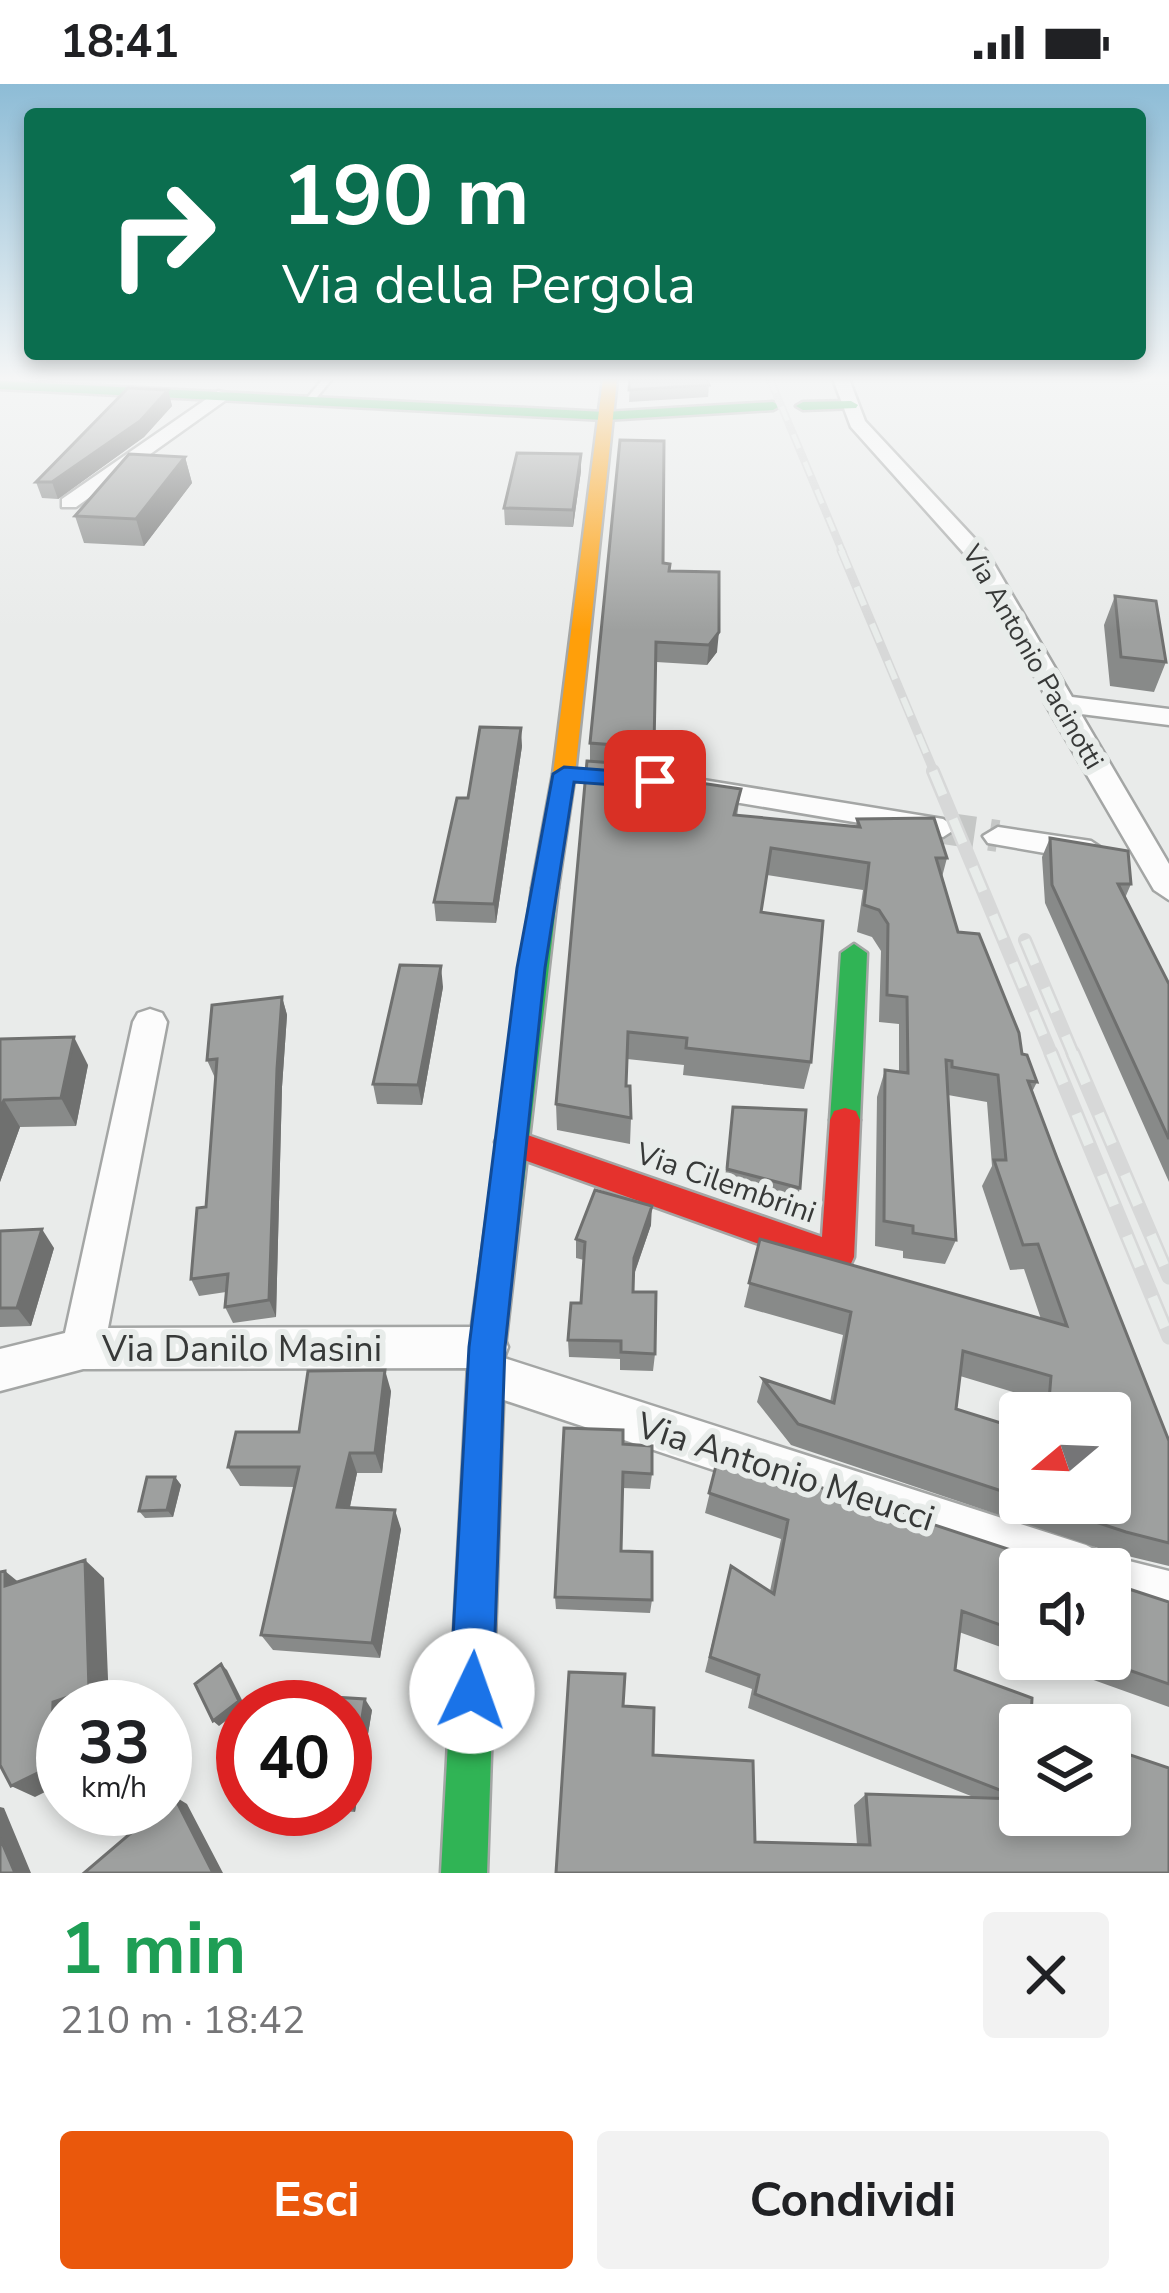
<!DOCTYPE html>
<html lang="it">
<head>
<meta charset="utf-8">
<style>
	:root { --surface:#fff; --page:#f2f2f2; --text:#202124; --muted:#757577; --accent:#ea580c }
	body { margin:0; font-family:"Nunito Sans",sans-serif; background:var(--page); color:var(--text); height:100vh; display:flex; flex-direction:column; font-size:45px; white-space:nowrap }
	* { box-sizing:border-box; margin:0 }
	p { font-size:39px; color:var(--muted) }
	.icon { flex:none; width:66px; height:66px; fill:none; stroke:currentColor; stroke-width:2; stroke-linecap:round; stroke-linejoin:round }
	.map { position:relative; height:1789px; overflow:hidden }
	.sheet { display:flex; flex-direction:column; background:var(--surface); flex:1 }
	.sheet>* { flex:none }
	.top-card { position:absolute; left:24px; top:24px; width:1122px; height:252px; border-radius:12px; box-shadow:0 6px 18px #0003; background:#0b6e4f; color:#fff; overflow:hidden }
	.needle { width:78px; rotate:251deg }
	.controls { position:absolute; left:999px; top:1308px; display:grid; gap:24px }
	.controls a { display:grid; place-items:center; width:132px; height:132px; border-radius:12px; background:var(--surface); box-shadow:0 6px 18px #0003; font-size:60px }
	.speed { position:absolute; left:36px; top:1596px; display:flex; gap:24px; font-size:60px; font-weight:700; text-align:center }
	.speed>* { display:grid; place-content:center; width:156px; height:156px; border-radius:50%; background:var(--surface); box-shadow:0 6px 18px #0003; line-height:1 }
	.speed small { font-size:30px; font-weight:400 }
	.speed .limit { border:18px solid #d22; background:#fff; color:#111 }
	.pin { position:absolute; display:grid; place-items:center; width:102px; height:102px; color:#fff; margin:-51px; border-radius:24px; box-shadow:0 6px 18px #0006 }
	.me { position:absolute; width:132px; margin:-66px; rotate:3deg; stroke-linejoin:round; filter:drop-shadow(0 0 9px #0008) }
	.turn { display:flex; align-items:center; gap:42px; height:252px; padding:0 60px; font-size:54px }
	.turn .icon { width:156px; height:156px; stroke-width:2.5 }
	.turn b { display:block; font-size:84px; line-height:102px }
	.round { display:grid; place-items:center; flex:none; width:126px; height:126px; border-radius:12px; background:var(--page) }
	.head { display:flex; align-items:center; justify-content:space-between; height:204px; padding:0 60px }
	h1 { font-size:72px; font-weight:700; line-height:90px; color:#1e9e55 }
	.action { display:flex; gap:24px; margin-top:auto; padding:24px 60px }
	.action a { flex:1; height:138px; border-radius:12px; background:var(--accent); color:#fff; font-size:48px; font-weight:700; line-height:138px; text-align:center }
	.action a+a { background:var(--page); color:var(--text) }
	.status { display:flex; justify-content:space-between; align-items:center; height:84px; padding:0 60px; background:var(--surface); direction:ltr }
	.status svg { height:33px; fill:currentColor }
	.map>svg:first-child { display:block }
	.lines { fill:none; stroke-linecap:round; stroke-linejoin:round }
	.street-tunnel { stroke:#c5c7c6; stroke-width:32; stroke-dasharray:32 15; stroke-linecap:butt }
	.lane-casing { stroke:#a4a6a5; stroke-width:5 }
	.street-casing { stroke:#a4a6a5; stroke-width:5 }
	.fast-casing { stroke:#a4a6a5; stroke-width:5 }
	.slow-casing { stroke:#a4a6a5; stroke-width:5 }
	.jam-casing { stroke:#a4a6a5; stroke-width:5 }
	.lane { fill:#fcfcfc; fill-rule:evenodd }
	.street { fill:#fcfcfc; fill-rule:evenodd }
	.fast { fill:#30b455; fill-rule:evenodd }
	.slow { fill:#ff9f0a; fill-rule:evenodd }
	.jam { fill:#e5322d; fill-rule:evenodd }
	.rail-far3-casing { stroke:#d7d8d8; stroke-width:8 }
	.rail-far2-casing { stroke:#d7d8d8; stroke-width:9 }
	.rail-far1-casing { stroke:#d7d8d8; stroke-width:14 }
	.rail-casing { stroke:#d7d8d8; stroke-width:15 }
	.rail-far3 { stroke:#e8ecea; stroke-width:4.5; stroke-dasharray:15; stroke-linecap:butt }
	.rail-far2 { stroke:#e8ecea; stroke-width:6; stroke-dasharray:20; stroke-linecap:butt }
	.rail-far1 { stroke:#e8ecea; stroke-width:9; stroke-dasharray:26; stroke-linecap:butt }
	.rail { stroke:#e8ecea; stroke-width:10; stroke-dasharray:33; stroke-linecap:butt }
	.wall { fill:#888a89; fill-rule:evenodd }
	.shaded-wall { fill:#6f706f }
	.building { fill:#9ea09f; stroke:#6f706f; stroke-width:3 }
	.route { fill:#1a73e8; stroke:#114b97; stroke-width:3 }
	.labels { text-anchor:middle; stroke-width:12; stroke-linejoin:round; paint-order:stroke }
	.far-street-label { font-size:27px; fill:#373938; stroke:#e8ecea }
	.street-label { font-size:30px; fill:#373938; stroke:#e8ecea }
	.near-street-label { font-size:36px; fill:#373938; stroke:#e8ecea }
</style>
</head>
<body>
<div class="status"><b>18:41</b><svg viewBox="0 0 49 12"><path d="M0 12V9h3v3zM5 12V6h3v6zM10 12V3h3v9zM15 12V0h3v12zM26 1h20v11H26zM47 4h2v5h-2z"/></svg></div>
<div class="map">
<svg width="1169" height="1789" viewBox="0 0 1169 1789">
	<rect width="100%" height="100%" fill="#e9ebea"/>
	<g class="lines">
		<path class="street-tunnel" d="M943,744L998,752"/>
		<defs>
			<path id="lane" d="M323,295H332L313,318H307V314Z"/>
			<path id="street" d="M833,295H849L865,337L987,468L1072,613L1169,625V641L1081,630L1169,780V816L1154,806L1045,619L1048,616L970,476L851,343Z
				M218,307L233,311L76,423H62V415Z
				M697,695L943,735L957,744L943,753L687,710L683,704Z
				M998,743L1091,757L1106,767L1091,777L988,759L983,752Z
				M150,925L162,929L167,938L108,1244L487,1243L502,1249L508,1263L504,1274L1086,1461L1105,1471L1169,1487V1537L1110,1518V1485L1020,1488L486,1310L471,1304L467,1284L83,1285L0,1307V1265L65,1249L133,938L138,929Z"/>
			<path id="fast" d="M0,297L605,328L773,318L780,322L773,326L605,336L0,305Z
				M851,317L858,321L856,324L803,326L796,322L803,318Z
				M545,796L558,804L505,1263L487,1789H441L469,1263L532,804Z
				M854,860L867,869L860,1036L856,1045L845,1048L834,1045L830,1036L841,869Z"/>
			<path id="slow" d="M603,295H617L575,690L558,804L545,812L532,804L553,690Z"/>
			<path id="jam" d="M845,1024L856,1027L860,1036L854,1173L849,1184L837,1188L499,1067L495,1058L499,1049L510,1045L822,1153L830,1036L834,1027Z"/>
		</defs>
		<use href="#lane" class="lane-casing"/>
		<use href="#street" class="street-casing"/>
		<use href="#fast" class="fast-casing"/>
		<use href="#slow" class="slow-casing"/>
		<use href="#jam" class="jam-casing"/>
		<use href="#lane" class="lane"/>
		<use href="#street" class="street"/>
		<use href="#fast" class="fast"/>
		<use href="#slow" class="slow"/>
		<use href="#jam" class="jam"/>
		<defs>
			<path id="rail-far3" d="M770,295L843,469"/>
			<path id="rail-far2" d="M841,466L935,690"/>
			<path id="rail-far1" d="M933,687L1052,972
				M1025,856L1074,972"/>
			<path id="rail" d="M1051,969L1169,1253
				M1073,969L1169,1193"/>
		</defs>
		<use href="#rail-far3" class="rail-far3-casing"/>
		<use href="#rail-far2" class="rail-far2-casing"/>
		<use href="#rail-far1" class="rail-far1-casing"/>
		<use href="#rail" class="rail-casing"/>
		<use href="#rail-far3" class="rail-far3"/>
		<use href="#rail-far2" class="rail-far2"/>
		<use href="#rail-far1" class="rail-far1"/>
		<use href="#rail" class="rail"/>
	</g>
	<path class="wall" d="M630,295L709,301L708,313L629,318Z
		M168,306L172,322L144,353L58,415L42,414L36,398Z
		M581,370V387L573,443L505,441L504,424Z
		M185,373L192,399L144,462L84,459L75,432Z
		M663,479L670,480V487L717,568L707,581L656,578L653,692L741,705L737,732L856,743L857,735L947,774L942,793L958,848L1037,998L1032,1008L1169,1357V1482L1107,1467L791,1361L757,1318L763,1295L830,1318L843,1251L744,1223L760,1155L1041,1235L1024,1185L1010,1186L982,1102L992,1082L987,1018L948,1011L956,1156L945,1180L903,1174V1167L875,1162L877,1013L885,986L899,988V940L879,938L881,867L872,853L857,848L863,806L767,791L761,828L811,978L804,1005L683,991L684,981L627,975L626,1002L631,1034L630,1060L557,1046L556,1020L590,677V659ZM960,1292L1036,1315L1034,1329H1110V1419H1020V1345L956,1325Z
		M1115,512L1166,578L1154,608L1110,602L1104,541Z
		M522,662L496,839L436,837L434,818L468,714Z
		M1050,754L1131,800L1125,814L1169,900V1098L1045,819L1042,773Z
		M443,903L422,1021L377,1020L373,1000Z
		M282,913L287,931L282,1003L276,1233L233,1239L225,1223L226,1208L199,1212L191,1195L206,1123L215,994L207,976Z
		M0,955L88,981L76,1042L20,1043L0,1098Z
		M733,1023L800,1104L795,1122L724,1103Z
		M651,1141L634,1191L633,1208L655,1270L653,1287L620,1286V1275L569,1273L568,1256L581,1219L584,1176L576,1174V1155Z
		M0,1147L54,1164L31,1242L0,1243Z
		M391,1307L382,1389H357L350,1423L401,1445L380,1574L273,1566L261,1551L295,1403L240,1402L228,1383Z
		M623,1360L652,1390L650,1405L622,1404L621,1467L652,1516L650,1529L556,1525L555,1513Z
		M719,1370L1169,1518V1623L1035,1575H1110L1020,1485V1570L959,1548L955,1586L1031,1636L1169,1789H556L623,1622L653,1671L755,1758L857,1761L854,1721L866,1710L976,1714L748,1624L752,1605L705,1588L731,1482L770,1507L781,1455L705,1429Z
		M175,1393L181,1401L173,1433L145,1434L139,1427Z
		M345,1623L372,1626L355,1728L319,1725H345Z"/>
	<path class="shaded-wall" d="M168,306L172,322L144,353L58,415L52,398Z
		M581,370V387L573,443V426Z
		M185,373L192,399L144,462L136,435Z
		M719,548L717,568L707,581L709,561Z
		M521,644L522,662L496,839L494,820Z
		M441,882L443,903L422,1021L418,1001Z
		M282,913L287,931L282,1003L276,1233L269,1216L277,985Z
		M74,953L88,981L76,1042L61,1014Z
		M4,1016L20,1043L0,1098V1025Z
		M652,1122L651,1141L633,1193L634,1174Z
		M42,1145L54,1164L31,1242L17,1224Z
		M385,1286L391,1307L382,1389L375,1369Z
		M350,1369L357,1389L346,1441L337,1423Z
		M175,1393L181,1401L173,1433L167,1426Z
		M395,1426L401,1445L380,1574L372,1559Z
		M85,1476L104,1494L109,1620L102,1623H63V1699L35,1713L11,1702L52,1651L53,1618Z
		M5,1487L27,1505L5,1502Z
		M221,1580L227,1586L245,1622L219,1642L213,1637Z
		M365,1615L372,1626L355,1728L348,1720Z
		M174,1712L187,1720L223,1789H213Z
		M0,1723L4,1724L31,1789H15L0,1754Z"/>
	<path class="building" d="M630,295H707L709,301L629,306Z
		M128,304L168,306L140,337L52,398H36Z
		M620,356L664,357L663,479L670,480L669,487L719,488V548L709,561L656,558L654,664L590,659Z
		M517,369L581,370L573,426L504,424Z
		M129,370L185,373L136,435L75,432Z
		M1115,512L1156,517L1166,578L1121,573Z
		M480,643L521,644L494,820L434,818L457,714H468Z
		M587,677L654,682L653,692L741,705L734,731L860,743L857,735L934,734L947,774H936L958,848L979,850L1019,949L1022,970L1027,971L1037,998L1028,997L1057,1074L1169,1357V1459L1126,1448L1038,1419H1110V1329H1048L1051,1292L963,1267L956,1325L1020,1345V1413L798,1340L763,1295L834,1319L851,1228L749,1199L760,1155L1067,1242L1038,1160L1023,1161L994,1076H1006L998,991L952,983V977L946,976L956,1156L913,1149V1142L884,1137L885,986L908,989L907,913L887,911L888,840L879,826L864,821L869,779L771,764L761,828L823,837L811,978L686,964L687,954L628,948L626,1002H630L631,1034L556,1020Z
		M1050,754L1128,767L1131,800H1118L1169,900V1055L1052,801Z
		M400,881L441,882L418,1001L373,1000Z
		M282,913L277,985L269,1216L225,1223L228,1190L191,1195L197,1124L206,1123L217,975L207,976L212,921Z
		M74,953L61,1014L4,1016L0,1025V955Z
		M733,1023L806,1026L800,1104L727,1085Z
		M595,1106L652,1122L634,1174L633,1208H656L655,1270L621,1268V1257L568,1256L571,1219H581L585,1158L576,1155Z
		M42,1145L17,1224H0V1147Z
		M385,1286L375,1369H350L337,1423L395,1426L372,1559L261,1551L299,1383H228L236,1348H299L308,1287Z
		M564,1344L623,1346V1360L652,1362V1390L623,1388L621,1467L652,1468V1516L555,1513Z
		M719,1370L1035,1474L1125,1472L1129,1505L1169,1518V1600L1097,1575H1110V1485H1020V1548L962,1527L955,1586L1032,1614L1031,1636L1046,1641H1020V1714L755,1610L759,1591L710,1573L731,1482L774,1510L788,1436L709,1409Z
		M147,1393H175L167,1426L139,1427Z
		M85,1476L89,1606L53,1618L52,1651L60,1678L11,1702L0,1681V1488L5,1487V1502Z
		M221,1580L239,1617L213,1637L195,1600Z
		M569,1588L625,1590L623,1622L654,1624L653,1671L753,1677L755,1758L870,1761L866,1710L1020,1715V1731H1110V1664L1169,1684V1789H556Z
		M283,1610L365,1615L348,1720H345V1623H280Z
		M174,1712L213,1789H84L159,1725H165V1720Z
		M0,1754L15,1789H0Z"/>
	<linearGradient id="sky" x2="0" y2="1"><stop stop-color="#8dbcd6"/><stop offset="0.54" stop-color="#f5f6f6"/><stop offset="1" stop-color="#f5f6f6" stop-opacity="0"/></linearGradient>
	<rect width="1169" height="546" fill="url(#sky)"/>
	<path class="route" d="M564,683L655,690L666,697L655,704L574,698L545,884L505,1263L493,1607L487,1622L472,1629L456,1622L450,1607L469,1263L517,884L553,690Z"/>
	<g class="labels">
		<g class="far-street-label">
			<text transform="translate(1033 573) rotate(60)" y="9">Via Antonio Pacinotti</text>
		</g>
		<g class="street-label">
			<text transform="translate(726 1099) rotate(19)" y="10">Via Cilembrini</text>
		</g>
		<g class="near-street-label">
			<text x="242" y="1277">Via Danilo Masini</text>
			<text transform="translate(786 1387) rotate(18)" y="13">Via Antonio Meucci</text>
		</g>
	</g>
</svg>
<div class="controls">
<a><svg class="needle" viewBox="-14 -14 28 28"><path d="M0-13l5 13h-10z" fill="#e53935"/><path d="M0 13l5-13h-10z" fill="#757577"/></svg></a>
<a><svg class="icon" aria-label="sound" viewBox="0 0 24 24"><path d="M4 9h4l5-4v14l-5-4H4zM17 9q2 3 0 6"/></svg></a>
<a><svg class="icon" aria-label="layers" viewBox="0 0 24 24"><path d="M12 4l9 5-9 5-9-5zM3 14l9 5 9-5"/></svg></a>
</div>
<div class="speed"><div>33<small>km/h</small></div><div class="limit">40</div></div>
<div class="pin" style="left:655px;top:697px;background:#d93025"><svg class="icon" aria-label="arrive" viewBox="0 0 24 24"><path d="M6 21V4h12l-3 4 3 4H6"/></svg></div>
<svg class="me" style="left:472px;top:1607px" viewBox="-20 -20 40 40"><circle r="19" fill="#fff"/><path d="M0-13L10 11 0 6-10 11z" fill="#1a73e8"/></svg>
<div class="top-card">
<div class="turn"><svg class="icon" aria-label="right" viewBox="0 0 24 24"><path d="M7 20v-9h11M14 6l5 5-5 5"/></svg><div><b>190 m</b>Via della Pergola</div></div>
</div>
</div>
<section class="sheet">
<div class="head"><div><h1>1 min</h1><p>210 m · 18:42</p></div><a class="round"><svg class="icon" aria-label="close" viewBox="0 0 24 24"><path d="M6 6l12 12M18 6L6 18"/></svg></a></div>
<div class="action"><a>Esci</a><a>Condividi</a></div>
</section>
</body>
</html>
